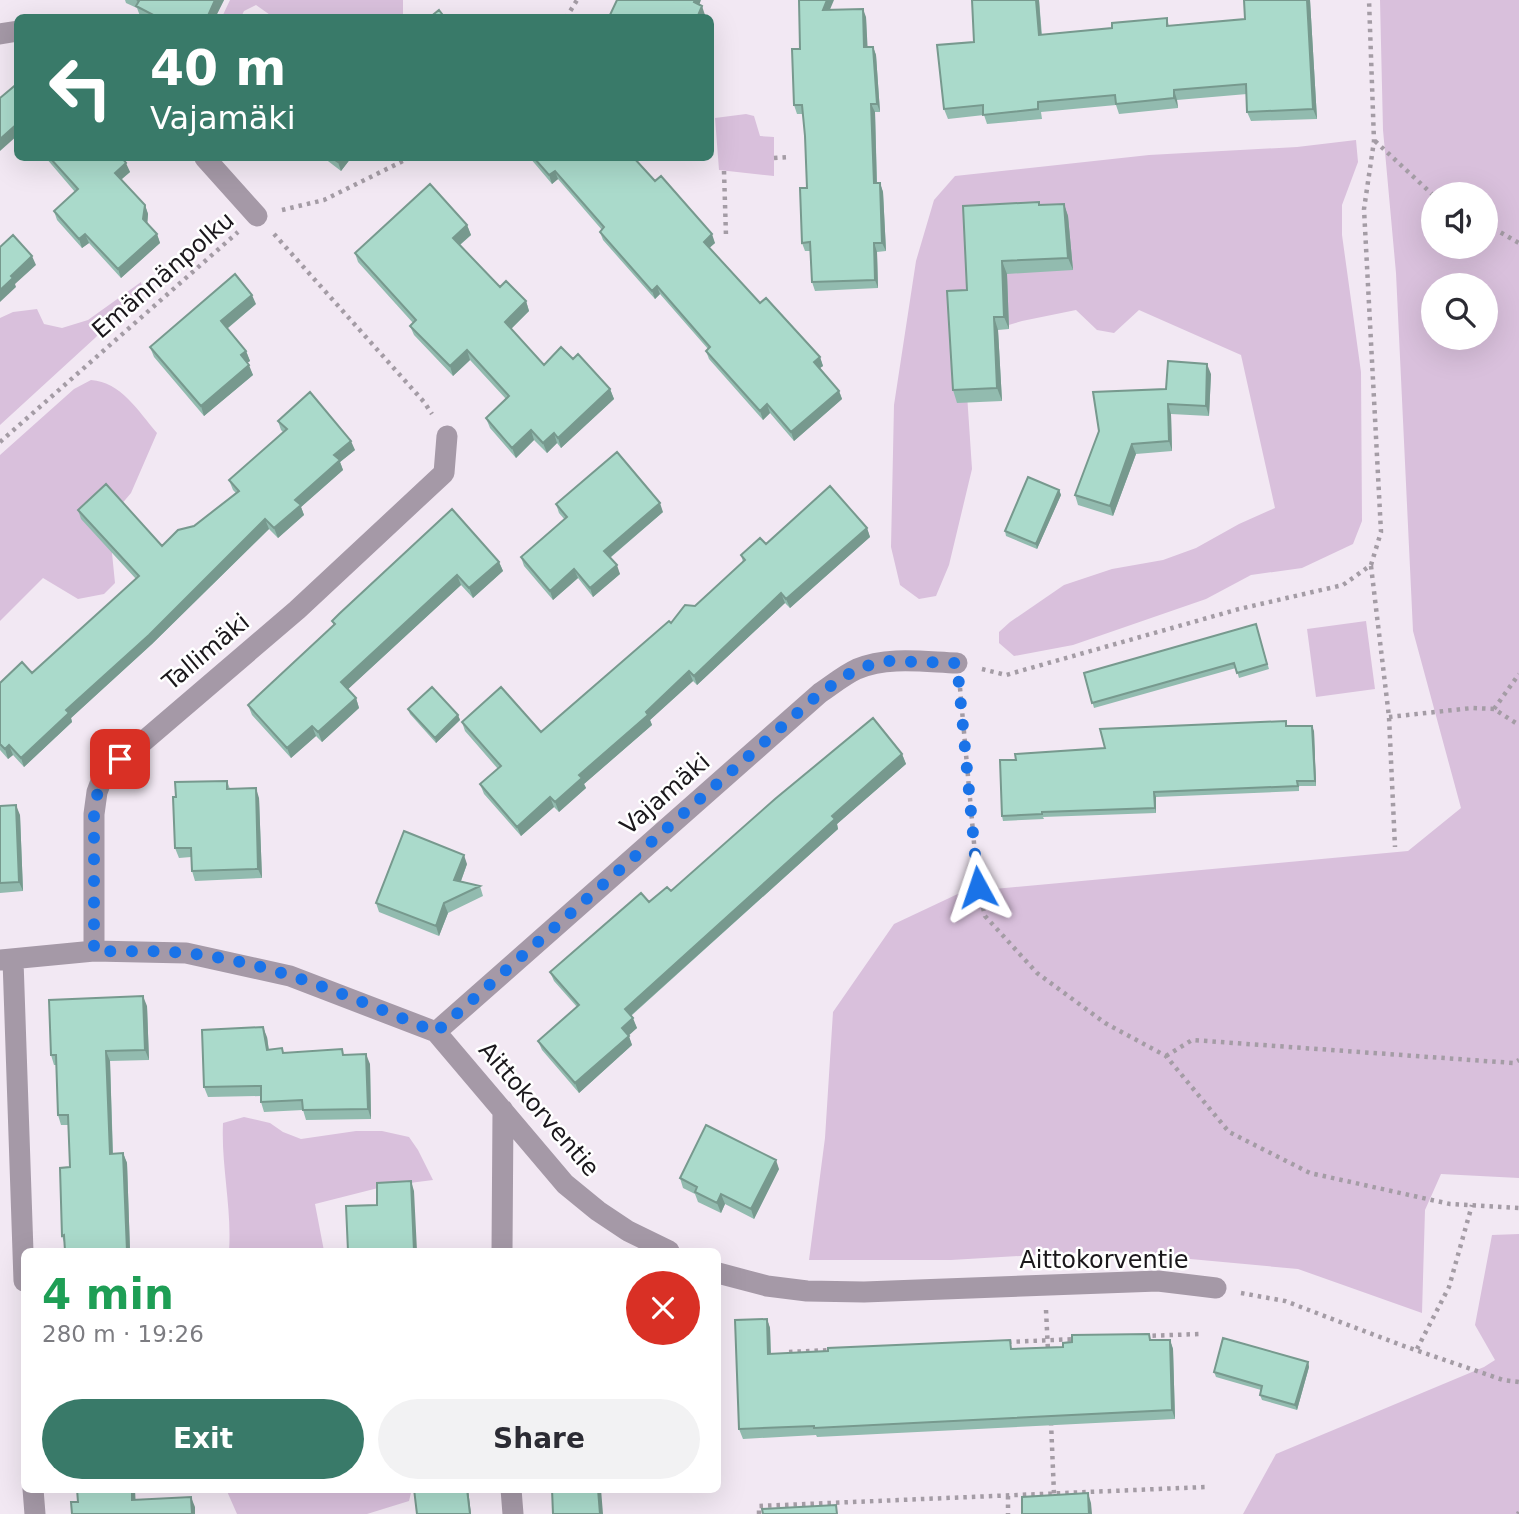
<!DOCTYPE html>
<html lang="en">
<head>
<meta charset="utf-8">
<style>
	:root { --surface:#fff; --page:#f2f2f3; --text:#2b2b33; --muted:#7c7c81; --accent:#397a69 }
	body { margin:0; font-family:"DejaVu Sans",sans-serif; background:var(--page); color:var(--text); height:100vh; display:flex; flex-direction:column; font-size:26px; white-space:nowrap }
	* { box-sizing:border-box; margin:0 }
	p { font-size:23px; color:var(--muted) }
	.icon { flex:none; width:38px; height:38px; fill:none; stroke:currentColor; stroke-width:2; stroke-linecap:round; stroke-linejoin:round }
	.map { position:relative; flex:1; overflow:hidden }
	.drawer { position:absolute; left:21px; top:1248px; width:700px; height:245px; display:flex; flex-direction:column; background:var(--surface); border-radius:10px; box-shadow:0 7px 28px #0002 }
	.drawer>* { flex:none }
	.top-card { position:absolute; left:14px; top:14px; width:700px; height:147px; border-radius:10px; box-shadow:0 7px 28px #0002; background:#397a69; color:#fff; overflow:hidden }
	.buttons { position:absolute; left:1421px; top:182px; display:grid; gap:14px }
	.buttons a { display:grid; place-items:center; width:77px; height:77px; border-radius:50%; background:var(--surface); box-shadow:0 7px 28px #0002; font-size:35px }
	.pin { position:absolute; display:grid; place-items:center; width:60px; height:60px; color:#fff; margin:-30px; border-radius:14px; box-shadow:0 4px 10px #0006 }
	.me { position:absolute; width:77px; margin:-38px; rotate:355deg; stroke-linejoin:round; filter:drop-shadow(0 0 5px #0008) }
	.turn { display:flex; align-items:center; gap:24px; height:147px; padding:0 21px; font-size:32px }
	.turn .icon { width:91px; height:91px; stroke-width:2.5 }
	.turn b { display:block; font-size:49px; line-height:60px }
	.round { display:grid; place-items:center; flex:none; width:74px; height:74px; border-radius:37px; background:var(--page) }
	.summary { display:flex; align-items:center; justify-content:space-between; height:119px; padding:0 21px }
	h1 { font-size:42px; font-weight:600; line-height:52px; color:#1e9e55 }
	.primary-button { display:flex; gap:14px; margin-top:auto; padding:14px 21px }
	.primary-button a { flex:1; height:80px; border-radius:42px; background:var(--accent); color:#fff; font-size:28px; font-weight:600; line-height:80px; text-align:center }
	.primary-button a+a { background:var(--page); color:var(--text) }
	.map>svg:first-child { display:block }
	.green { fill:#d9c0dc; fill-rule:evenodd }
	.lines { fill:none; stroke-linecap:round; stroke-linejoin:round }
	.path { stroke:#a49ca5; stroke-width:4.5; stroke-dasharray:3.5 5; stroke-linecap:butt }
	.minor { stroke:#a599a7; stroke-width:21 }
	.wall { fill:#92bbaf }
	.shaded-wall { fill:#77998e }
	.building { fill:#aadacb; stroke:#77998e; stroke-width:2 }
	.route { stroke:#1a73e8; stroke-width:12; stroke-dasharray:0 21.6 }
	.labels { text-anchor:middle; stroke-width:5; stroke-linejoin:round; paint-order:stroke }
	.street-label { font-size:24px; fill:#1a171b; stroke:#fff }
</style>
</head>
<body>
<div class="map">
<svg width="1519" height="1514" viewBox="0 0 1519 1514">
	<rect width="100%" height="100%" fill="#f2e8f3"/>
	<path class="green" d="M230,0H403V17H273L256,5L244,11L241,17H222Z
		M1380,0H1519V1178L1441,1174L1425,1210L1422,1313L1298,1269L1103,1251L951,1260H809L825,1138L833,1012L894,924L962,892L1408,851L1461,808L1413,631L1396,273L1383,130ZM1433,194H1486V247H1433ZM1433,285H1486V338H1433Z
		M746,114L754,116L760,136L774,137V176L719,170L715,118Z
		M1356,140L1358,162L1342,205V235L1361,372L1362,521L1353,544L1302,568L1251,575L1206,599L1073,645L1014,656L999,643V632L1010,622L1064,585L1112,569L1163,560L1196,548L1239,524L1275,508L1241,355L1139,310L1114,333L1097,330L1076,310L1022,321L995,329L967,394L972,469L949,565L936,596L919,599L900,585L891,547L894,405L916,261L934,200L955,176L1149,155L1297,147Z
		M141,282L143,292L125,306L95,338L0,425V318L13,312L37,309L44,324L62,328L88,320Z
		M91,380C121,382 138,411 157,433L131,493L120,506L112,553L115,583L104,594L78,599L43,578L0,621V455L74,389Z
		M1366,621L1375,689L1316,697L1307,629Z
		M244,1117L270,1123L283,1132L301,1139L356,1131H382L409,1137L418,1150L433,1180L386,1186L315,1204L324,1251H229C232,1208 221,1166 223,1123Z
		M1519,1234V1514H1243L1276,1454L1484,1367L1495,1360L1475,1325L1492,1235Z
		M226,1489H412L409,1501L367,1514H237Z"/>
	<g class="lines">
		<path class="path" d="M566,18L577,0
			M1375,141L1433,195
			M774,158L789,157
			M724,171L726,236
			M282,210L324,200L409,158
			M1486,224L1519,243
			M274,234L424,402L432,414
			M0,442L238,232
			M1371,566L1389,717L1395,847
			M982,669L1006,675L1239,609L1343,585L1371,565L1381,532L1364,209L1374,141L1369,0
			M960,688L978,887L985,916L1037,973L1105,1023L1166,1056L1229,1132L1310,1173L1450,1204L1519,1208
			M1494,709L1519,674
			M1389,717L1472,708L1494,709L1519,725
			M1166,1056L1192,1040L1513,1063L1519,1060
			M1241,1293L1285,1301L1401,1345L1503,1380L1519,1382
			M1046,1310L1048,1351
			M1144,1336L1199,1334
			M1008,1342L1076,1339
			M1417,1349L1449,1287L1472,1205
			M789,1352L831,1350
			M1051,1422L1054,1494
			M1008,1496V1514
			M759,1514V1506L1205,1487
			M1518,1514L1519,1512"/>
		<path class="minor" d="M0,34L18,31
			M205,158L257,216
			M94,951V814L97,792L103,776L297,610L444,473L447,436
			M0,960L94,951L186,953L290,976L436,1032L565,1184L598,1211L628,1231L669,1251
			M13,960L24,1281
			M436,1032L820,693C832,685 844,675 857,669C888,656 925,662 957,663
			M502,1251L503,1110
			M718,1273L767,1286L807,1291L864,1292L1158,1281L1216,1288
			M33,1489L35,1514
			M511,1489L513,1514"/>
	</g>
	<path class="wall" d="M125,0H224L215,18H142L140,16L137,8L126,3Z
		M972,0H1039L1042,35L1112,28L1167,18L1169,26L1245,19L1310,0L1317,119L1251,121L1247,112V94L1177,100L1178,108L1119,114L1116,105L1041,112L1042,119L987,124L984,115L948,119L944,109L974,42Z
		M829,10L866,17L867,47H873L876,55L880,112H875L877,183H880L883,192L886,251L877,252L878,288L815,291L812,282L810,251H805L802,243L807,188L805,136L803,114H797L794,105L800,49Z
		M46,158H122L130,172L121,180L145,205L148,214L147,223L157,234L160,243L121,278L89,243L82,248L57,220L54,211L75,192Z
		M324,158H351L341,171Z
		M530,158H634L655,181L715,243L709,248L760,303L820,357L823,366L820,368L839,391L842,399L794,441L770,413L763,420L709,359L706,351L708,349L660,294L655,299L603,240L600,232L602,230L558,179L552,184Z
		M1064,204L1068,216L1073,270L1007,274L1009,329L998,330L1002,401L957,403L953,390L967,290L1039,205Z
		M467,225L471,235L460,245L500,287L526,301L529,311L511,329L544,365L573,359L610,389L614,399L561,448L557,443L547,453L534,440L516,458L490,428L486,418L506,399L470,360L453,376L414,335L410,326L413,323L358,262L355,253Z
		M256,304L227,329L246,351L250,361L247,363L253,375L204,416L154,357L150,347Z
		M1211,374L1209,416L1171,414L1172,451L1136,454L1113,516L1078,505L1075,495L1166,389Z
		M278,421L355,450L340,462L343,470L301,507L304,515L278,538L269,529L152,644L71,718L72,722L24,767L13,755L8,759L0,750V683L32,673L136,579L81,519L78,510L162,546L194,526L236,493L233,490L229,480L283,432L281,430Z
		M1059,490L1061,495L1037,549L1006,536L1005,531Z
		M556,504L663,512L610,558L620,574L593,597L578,578L553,600L524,566L521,557L565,520L559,513Z
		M867,528L870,537L790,608L785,603L697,685L693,681L650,720L652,725L584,784L586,788L559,812L554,807L521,836L484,794L480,784L498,769L465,731L462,722L541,732L671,623L695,606L743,562L741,555L766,544Z
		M499,562L503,571L473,598L461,585L348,689L356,698L359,708L322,742L316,736L291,758L252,715L248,705L334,626L332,621Z
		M1256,624L1269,669L1239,678L1236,668L1094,708L1084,673Z
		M408,709L458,715L460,720L436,743L410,714Z
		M1288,726L1314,731L1316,786H1299V791L1156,797V813L1043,817L1044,819L1003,821L1002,816L1016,760L1105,748Z
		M902,754L906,764L837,824L838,829L631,1016L637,1028L628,1035L632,1045L579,1093L542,1050L538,1041L577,1007L554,981L550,972L649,902L671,891Z
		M227,781L230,789L259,798L262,878L195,881L192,871L191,857L179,858L175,848L176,797Z
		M0,806L20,815L23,891L0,893Z
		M467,864L461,881L480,886L483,896L448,913L439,936L379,912L376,903Z
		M147,1006L149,1060L110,1061L113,1154L123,1153L127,1163L130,1251H65L64,1242L62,1236L70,1167L68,1125H61L58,1115L56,1065H54L51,1055Z
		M267,1037L269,1050L283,1053L345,1055L370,1064L371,1119L306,1120L303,1110L264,1112L261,1102V1096L208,1097L204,1087Z
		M779,1169L754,1219L725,1204L721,1213L698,1202L695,1194L683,1188L680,1178Z
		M767,1319L770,1328L771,1354L1063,1347L1170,1340L1173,1349L1175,1419L817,1437L816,1435L743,1439L739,1429Z
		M1308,1362L1309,1367L1297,1410L1262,1400L1260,1395L1261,1390L1216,1377L1214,1372Z"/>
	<path class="shaded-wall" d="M215,0H224L215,18H207Z
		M695,0H701L697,11L694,2Z
		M827,0H834L826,19L823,10Z
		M1036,0H1039L1042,45L1039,35Z
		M1307,0H1310L1317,119L1313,109Z
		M702,6L705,15L704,18H697Z
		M863,9L866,17L868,55L864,47Z
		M873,47L876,55L880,112L877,104Z
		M1174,90L1177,100L1178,108L1174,98Z
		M871,104L875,112L877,192L874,183Z
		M18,123V135L0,151V139Z
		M341,158H351L341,171L338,162Z
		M126,163L130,172L118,182L115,173Z
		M555,171L558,179L552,184L549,175Z
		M880,183L883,192L886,251L882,243Z
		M1064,204L1068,216L1073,270L1068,258Z
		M145,205L148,214L147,228L143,219Z
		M467,225L471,235L456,248L453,238Z
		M85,234L89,243L82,248L79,239Z
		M157,234L160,243L121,278L118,269Z
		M712,234L715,243L707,250L704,242Z
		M874,243L877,252L878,288L875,280Z
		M32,256L36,265L15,284L16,287L0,302V290L11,276Z
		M1002,261L1007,274L1009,329L1004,317Z
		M657,286L660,294L655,299L652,291Z
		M252,295L256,304L224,331L221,321Z
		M526,301L529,311L508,332L505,322Z
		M994,317L998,330L1002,401L997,388Z
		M467,350L470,360L453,376L450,366Z
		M246,351L250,361L244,365L241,355Z
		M820,357L823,366L817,370L814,362Z
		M1207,364L1211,374L1209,416L1206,406Z
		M249,365L253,375L204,416L201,406Z
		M610,389L614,399L561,448L558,438Z
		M839,391L842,399L794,441L791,432Z
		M767,404L770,413L763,420L760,411Z
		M1168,404L1171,414L1172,451L1169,441Z
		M531,430L534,440L516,458L512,448Z
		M554,433L557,443L547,453L543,443Z
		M351,441L355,450L340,462L343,470L301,507L304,515L278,538L274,528L295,500L334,455Z
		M1132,444L1136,454L1113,516L1110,506Z
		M1059,490L1061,495L1037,549L1036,544Z
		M660,503L663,512L607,560L604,551Z
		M265,519L269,529L152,644L71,718L72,722L24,767L21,758L66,710Z
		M867,528L870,537L790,608L786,599Z
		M499,562L503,571L473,598L469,588Z
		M617,565L620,574L593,597L590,588Z
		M574,569L578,578L553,600L550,591Z
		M457,575L461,585L345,692L341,682Z
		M781,593L785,603L697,685L694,676Z
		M689,671L693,681L650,720L652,725L584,784L586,788L559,812L555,802L579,775Z
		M356,698L359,708L322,742L318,732Z
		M458,715L460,720L436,743L435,738Z
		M312,726L316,736L291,758L287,748Z
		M1312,726L1314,731L1316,786L1315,781Z
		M9,745L13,755L8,759L5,749Z
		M902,754L906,764L837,824L838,829L628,1018L625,1009L832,816Z
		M256,788L259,798L262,878L258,869Z
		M1154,792L1156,797V813L1155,808Z
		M550,797L554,807L521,836L517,827Z
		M16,805L20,815L23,891L19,882Z
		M464,855L467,864L458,889L454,880Z
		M444,903L448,913L439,936L436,926Z
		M143,996L147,1006L149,1060L145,1050Z
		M633,1018L637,1028L626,1038L622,1028Z
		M263,1027L267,1037L270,1060L267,1050Z
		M629,1036L632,1045L579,1093L575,1083Z
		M106,1051L110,1061L113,1164L110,1154Z
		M366,1054L370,1064L371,1119L368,1109Z
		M123,1153L127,1163L130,1251H127Z
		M776,1160L779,1169L754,1219L751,1209Z
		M411,1181L414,1191L417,1251H414Z
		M721,1194L725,1204L721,1213L717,1203Z
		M767,1319L770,1328L771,1364L768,1354Z
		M1170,1340L1173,1349L1175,1419L1172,1410Z
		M1308,1362L1309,1367L1297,1410L1295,1405Z
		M132,1489H135L136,1510L132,1500Z
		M467,1489H468L471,1514H470Z
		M598,1489H601L603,1514H600Z
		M1088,1493L1091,1503L1092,1514H1089Z
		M191,1497L195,1507V1514H192Z"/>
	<path class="building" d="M137,0H215L207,18H159L136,6L139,1Z
		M617,0H695L694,2L702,6L697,18H610L609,17Z
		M799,0H827L823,10L863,9L864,47H873L877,104H871L874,183H880L882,243H874L875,280L812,282L810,242L802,243L800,188H807L805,136L802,105H794L792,49H800Z
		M972,0H1036L1039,35L1112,28V23L1167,18V26L1245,19L1244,0H1307L1313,109L1247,112L1246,84L1174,90V98L1116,104L1115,95L1038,102V109L983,115V105L944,109L937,45L974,42Z
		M439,10L445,18H429Z
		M18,83V123L0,139V98Z
		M50,158H122L126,163L115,173L145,205L143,219L157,234L118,269L85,234L79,239L54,211L78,189Z
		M332,158H341L338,162Z
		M534,158H634L655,181L661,176L712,234L704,242L760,303L766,298L820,357L814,362L839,391L791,432L767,404L760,411L706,351L710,347L657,286L652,291L600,232L604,227L555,171L549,175Z
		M430,184L467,225L453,238L500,287L506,281L526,301L505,322L544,365L561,347L573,359L578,354L610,389L558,438L554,433L543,443L531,430L512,448L486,418L509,396L467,350L450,366L410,326L416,320L355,253Z
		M1039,202V205L1064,204L1068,258L1002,261L1004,317H994L997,388L953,390L947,291L967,290L963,206Z
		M13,235L32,256L11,276L13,278L0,290V247Z
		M235,274L252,295L221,321L246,351L241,355L249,365L201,406L150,347Z
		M1168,361L1207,364L1206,406L1168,404L1169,441L1132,444L1110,506L1075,495L1099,431L1093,392L1166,389Z
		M310,392L351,441L334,455L340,460L295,500L301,505L274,528L265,519L149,635L66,710L69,713L21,758L9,745L5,749L0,744V683L22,662L32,673L139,576L78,510L106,484L162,546L178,530L194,526L239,491L229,480L287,429L278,421Z
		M617,452L660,503L604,551L617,565L590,588L574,569L550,591L521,557L567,517L556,504Z
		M1028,477L1059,490L1036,544L1005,531Z
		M830,486L867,528L786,599L781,593L694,676L689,671L646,712L648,715L579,775L582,778L555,802L550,797L517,827L480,784L501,766L462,722L501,687L541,732L669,621L671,623L685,605L695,606L745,560L741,555L760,538L766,544Z
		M452,509L499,562L469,588L457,575L341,682L356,698L318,732L312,726L287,748L248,705L335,624L332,621L339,614Z
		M1256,624L1267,664L1237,673L1234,663L1092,703L1084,673Z
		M432,687L458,715L435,738L408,709Z
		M873,718L902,754L832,816L835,819L625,1009L633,1018L622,1028L629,1036L575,1083L538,1041L579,1005L550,972L641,893L649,902L667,887L671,891L775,799Z
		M1286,721V726H1312L1315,781H1297L1298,786L1154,792L1155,808L1042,812V814L1002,816L1000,760H1016L1015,754L1105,748L1100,729Z
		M227,781V789L256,788L258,869L192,871L191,848H175L173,797H176L175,782Z
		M16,805L19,882L0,883V806Z
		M404,831L464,855L454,880L480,886L444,903L436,926L376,903Z
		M143,996L145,1050L106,1051L110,1154L123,1153L127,1251H65L64,1235L62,1236L60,1168L70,1167L68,1115H58L56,1055H51L49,1000Z
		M263,1027L267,1050L282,1048L283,1053L342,1049L343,1055L366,1054L368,1109L303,1110L302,1100L261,1102V1086L204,1087L202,1030Z
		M706,1125L776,1160L751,1209L721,1194L717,1203L695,1192L697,1187L680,1178Z
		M411,1181L414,1251H348L346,1206L377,1205V1183Z
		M767,1319L768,1354L828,1351V1348L1010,1340L1011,1349L1063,1347V1343L1072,1342V1335L1149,1334L1150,1340H1170L1172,1410L814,1428V1426L739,1429L735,1320Z
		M1223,1338L1308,1362L1295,1405L1260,1395L1262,1386L1214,1372Z
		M77,1489H132V1500L191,1497L192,1514H72L71,1502H78Z
		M414,1489H467L470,1514H417Z
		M552,1489H598L600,1514H553Z
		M1088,1493L1089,1514H1022V1497Z
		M836,1505L837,1514H763L762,1509Z"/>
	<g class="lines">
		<path class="route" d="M120,759C99,780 98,786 94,814V951C124,952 155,950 185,953C273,961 356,1000 436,1032L820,693L858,668L887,661L957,663L978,887"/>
	</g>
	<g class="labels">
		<g class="street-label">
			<text transform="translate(163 275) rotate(-41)" y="8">Emännänpolku</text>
			<text transform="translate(206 652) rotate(-40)" y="8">Tallimäki</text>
			<text transform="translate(665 794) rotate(-41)" y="8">Vajamäki</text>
			<text transform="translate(539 1109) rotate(49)" y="8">Aittokorventie</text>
			<text x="1104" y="1268">Aittokorventie</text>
		</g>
	</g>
</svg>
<div class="buttons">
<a><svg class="icon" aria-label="sound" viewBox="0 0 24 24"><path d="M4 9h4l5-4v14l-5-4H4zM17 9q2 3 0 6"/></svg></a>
<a><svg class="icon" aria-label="search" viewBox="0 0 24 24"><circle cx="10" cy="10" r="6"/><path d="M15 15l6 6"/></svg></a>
</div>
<div class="pin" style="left:120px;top:759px;background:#d93025"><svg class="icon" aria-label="arrive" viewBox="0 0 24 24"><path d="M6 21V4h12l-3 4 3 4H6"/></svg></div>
<svg class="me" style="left:978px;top:887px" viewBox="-20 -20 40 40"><path d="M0-17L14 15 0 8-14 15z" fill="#1a73e8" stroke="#fff" stroke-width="4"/></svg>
<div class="top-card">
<div class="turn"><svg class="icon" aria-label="left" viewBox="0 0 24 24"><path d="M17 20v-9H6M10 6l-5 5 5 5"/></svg><div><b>40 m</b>Vajamäki</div></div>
</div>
<section class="drawer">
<div class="summary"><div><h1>4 min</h1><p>280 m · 19:26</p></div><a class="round" style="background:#d93025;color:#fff"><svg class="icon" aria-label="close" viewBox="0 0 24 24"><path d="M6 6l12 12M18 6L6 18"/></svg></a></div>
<div class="primary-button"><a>Exit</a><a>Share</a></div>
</section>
</div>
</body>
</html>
